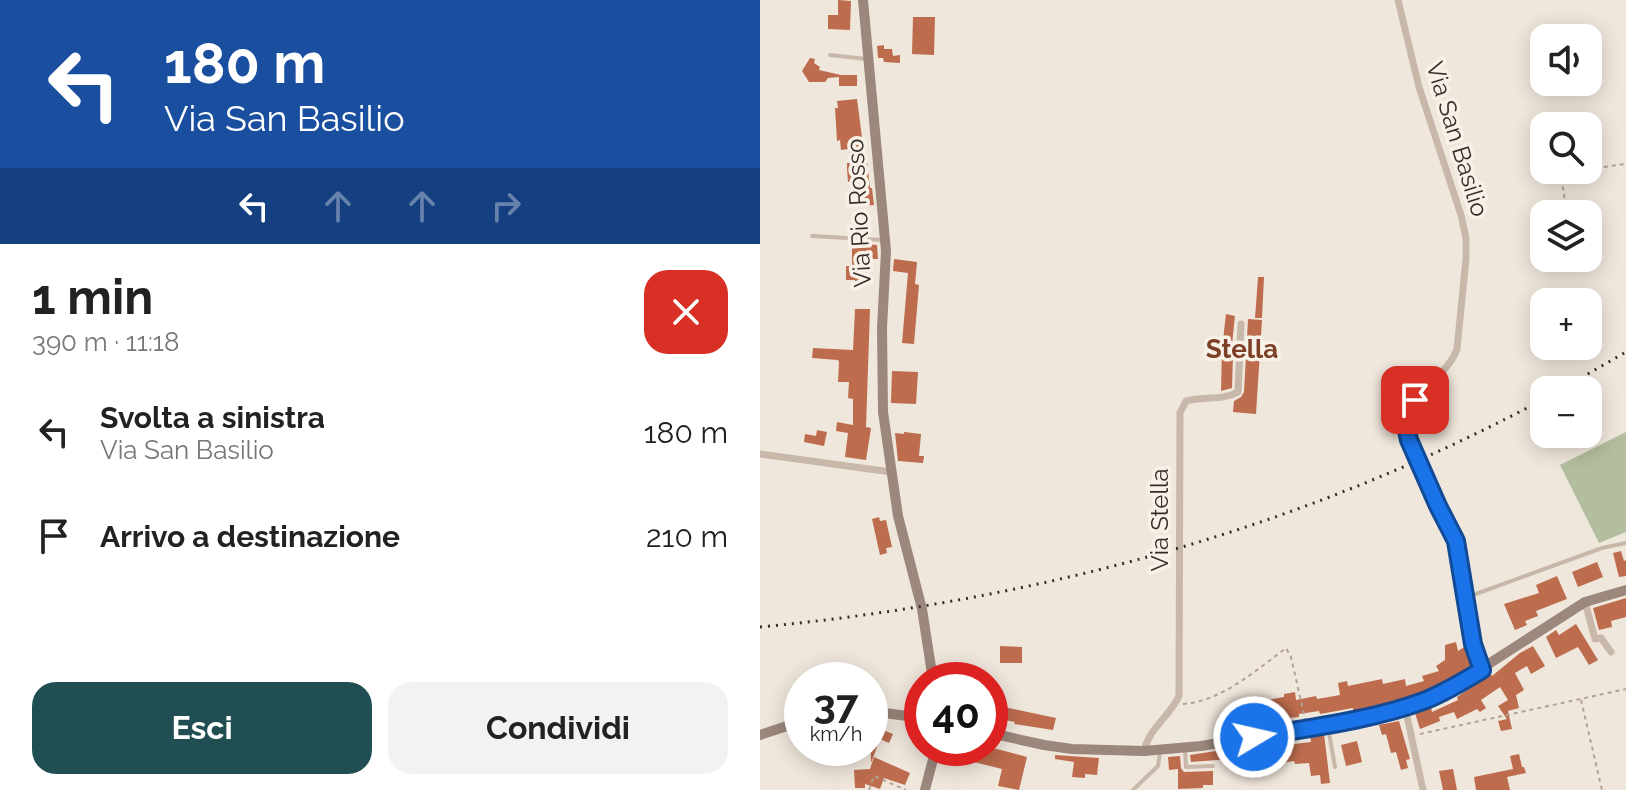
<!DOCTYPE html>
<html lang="it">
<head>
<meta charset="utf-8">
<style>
	:root { --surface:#fff; --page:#f2f2f2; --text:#222; --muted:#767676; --accent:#214e53 }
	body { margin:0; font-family:Raleway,sans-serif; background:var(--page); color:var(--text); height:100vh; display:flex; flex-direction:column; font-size:30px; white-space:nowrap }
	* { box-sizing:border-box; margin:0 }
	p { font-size:26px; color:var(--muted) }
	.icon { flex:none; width:44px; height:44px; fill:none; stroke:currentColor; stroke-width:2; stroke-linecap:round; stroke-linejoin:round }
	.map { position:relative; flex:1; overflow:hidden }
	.side { display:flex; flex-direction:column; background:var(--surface); width:760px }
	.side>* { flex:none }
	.banner { background:#1a4fa0; color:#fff; overflow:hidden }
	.fabs { position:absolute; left:770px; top:24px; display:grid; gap:16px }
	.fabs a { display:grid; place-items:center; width:72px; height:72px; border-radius:16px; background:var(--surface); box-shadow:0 4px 20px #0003; font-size:40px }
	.speed { position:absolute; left:24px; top:662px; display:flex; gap:16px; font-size:40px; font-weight:700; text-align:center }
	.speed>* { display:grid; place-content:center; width:104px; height:104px; border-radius:50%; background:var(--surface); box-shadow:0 4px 20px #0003; line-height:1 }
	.speed small { font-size:20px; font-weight:400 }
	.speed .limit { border:12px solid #d22; background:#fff; color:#111 }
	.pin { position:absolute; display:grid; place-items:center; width:68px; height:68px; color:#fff; margin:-34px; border-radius:16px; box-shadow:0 4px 12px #0006 }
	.me { position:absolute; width:88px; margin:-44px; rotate:81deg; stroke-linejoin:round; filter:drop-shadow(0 0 6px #0008) }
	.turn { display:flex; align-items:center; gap:28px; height:168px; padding:0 32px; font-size:36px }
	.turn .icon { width:104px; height:104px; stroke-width:2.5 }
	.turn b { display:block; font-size:56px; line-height:68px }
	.lanes { display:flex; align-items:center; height:76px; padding:0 32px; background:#0003; justify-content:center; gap:40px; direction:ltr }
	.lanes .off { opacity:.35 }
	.round { display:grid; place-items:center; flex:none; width:84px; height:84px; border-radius:24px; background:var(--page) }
	.headline { display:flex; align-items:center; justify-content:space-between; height:136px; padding:0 32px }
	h1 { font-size:48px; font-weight:700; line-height:60px }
	.cta { display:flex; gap:16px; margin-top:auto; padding:16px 32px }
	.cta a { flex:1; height:92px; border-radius:24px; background:var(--accent); color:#fff; font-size:32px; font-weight:700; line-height:92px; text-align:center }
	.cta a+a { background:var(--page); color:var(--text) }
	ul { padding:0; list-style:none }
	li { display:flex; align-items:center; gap:24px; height:104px; padding:0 32px }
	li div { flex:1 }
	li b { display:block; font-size:30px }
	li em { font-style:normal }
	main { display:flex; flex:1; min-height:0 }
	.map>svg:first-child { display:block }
	.green { fill:#b2be9d }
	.building { fill:#bd6c4d }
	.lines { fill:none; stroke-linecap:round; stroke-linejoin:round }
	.path { stroke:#b3a293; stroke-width:2; stroke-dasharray:4 4; stroke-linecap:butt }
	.lane { stroke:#c7b8a9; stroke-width:4 }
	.street { stroke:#c7b8a9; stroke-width:7 }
	.secondary { stroke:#9b877b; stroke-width:10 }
	.rail { stroke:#352d28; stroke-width:3; stroke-dasharray:2 6; stroke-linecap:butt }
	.route-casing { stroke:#114b97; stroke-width:20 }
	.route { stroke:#1a73e8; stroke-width:14 }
	.labels { text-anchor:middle; stroke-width:7; stroke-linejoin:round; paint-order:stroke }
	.street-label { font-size:24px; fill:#352d28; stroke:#f8f1e8 }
	.neighbourhood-label { font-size:26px; font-weight:bold; fill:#7e3f27; stroke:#f8f1e8 }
</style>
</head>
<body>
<main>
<section class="side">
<div class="banner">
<div class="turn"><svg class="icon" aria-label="left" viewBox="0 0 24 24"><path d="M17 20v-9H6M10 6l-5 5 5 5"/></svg><div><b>180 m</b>Via San Basilio</div></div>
<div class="lanes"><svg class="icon" aria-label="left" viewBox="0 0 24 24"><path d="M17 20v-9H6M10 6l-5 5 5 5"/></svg><svg class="icon off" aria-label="ahead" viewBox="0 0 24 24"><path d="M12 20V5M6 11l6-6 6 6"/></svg><svg class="icon off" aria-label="ahead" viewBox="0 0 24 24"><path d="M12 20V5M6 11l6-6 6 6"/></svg><svg class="icon off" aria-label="right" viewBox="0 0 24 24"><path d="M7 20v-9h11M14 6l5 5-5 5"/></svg></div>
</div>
<div class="headline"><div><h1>1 min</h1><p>390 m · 11:18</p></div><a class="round" style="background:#d93025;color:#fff"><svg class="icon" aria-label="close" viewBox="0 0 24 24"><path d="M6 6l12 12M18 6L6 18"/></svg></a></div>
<ul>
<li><svg class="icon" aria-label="left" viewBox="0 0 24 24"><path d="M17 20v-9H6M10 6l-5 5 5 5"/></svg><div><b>Svolta a sinistra</b><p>Via San Basilio</p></div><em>180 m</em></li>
<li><svg class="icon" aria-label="arrive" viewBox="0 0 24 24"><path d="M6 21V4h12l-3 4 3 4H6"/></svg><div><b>Arrivo a destinazione</b></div><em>210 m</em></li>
</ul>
<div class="cta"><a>Esci</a><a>Condividi</a></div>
</section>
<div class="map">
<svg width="866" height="790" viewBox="0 0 866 790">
	<rect width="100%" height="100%" fill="#f0e7dc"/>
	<path class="green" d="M866,432V532L839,543L800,465Z"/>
	<path class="building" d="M78,0L91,1L90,30L68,29V15H78Z
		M153,17H175L174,55L152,54Z
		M124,45V49H132L133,56L140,55V63L124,62L123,58H118L117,46Z
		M50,58L55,59L54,63L60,67L59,70L81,75H97V86H79V77L68,78L65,82H49L42,71Z
		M97,99L104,153H106L110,188H112L114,205L104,206L102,181L88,182L87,169V163H90L89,149L81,150L80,140L77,141L75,108H78L77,101Z
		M92,243L117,245L118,259H107V284H95V280H86V266H92Z
		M134,259L157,262L155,284L159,285L154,344L142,343L148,273L133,271Z
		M498,277H504L502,318H495Z
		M95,309H110L106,427L111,428L106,460L85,457L88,433L76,431L77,422L93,425V399L88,398L89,382H78L79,362L78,360L52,358L53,348L93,350Z
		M466,314L475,316L471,354H473L472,388L461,391L462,348L456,347L457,340H463Z
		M488,319L502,320L496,414L473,412L474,401L481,397L484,392Z
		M132,371L158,372L156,404L131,403Z
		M57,430L67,432L64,446L44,442L45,434L56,436Z
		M144,432L161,434L159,456H164L163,463L138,461L135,433L144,434Z
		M119,517L120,521L126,520L132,547L126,548L127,553L120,555L112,519Z
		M861,551L864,561L866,560V576L859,577L853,553Z
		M837,562L843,577L818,587L812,572Z
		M797,576L807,599L776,611L778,616L765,621L767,625L755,630L744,604L779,593L776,585Z
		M866,598V617L851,621L852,627L839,630L833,608Z
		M816,624L838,660L829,665L818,647L796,658L786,637L796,630L799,635Z
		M696,642L698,651L707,645L713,664L681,685L643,699L593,711V708L560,714L559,711L539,714V717L528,718L529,721L507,725L502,701L524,697V694L535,692L536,700L556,696L557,699L580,695L578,683L587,681L588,686L622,679L623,684L645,679L646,686L664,681L662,676L679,671L676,666L685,660V645Z
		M240,646L262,647V663H240Z
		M773,646L785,666L771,674L767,666L755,673L764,690L756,695L759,708L748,711L752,729L741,731L738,721L747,719L738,706L748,700L740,687L721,700L726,708L720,712L717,709L697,719L694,712L679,717L680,721L660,729L655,713L671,707L672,712L698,700L697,697L715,685L713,683L730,672L732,676L760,653Z
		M230,704L296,718L293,730L254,724L255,722L230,717Z
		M639,721L650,759L646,760L648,768L641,770L636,752L631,753L626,734L622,735L619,725Z
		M110,725L133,734L129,743L120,739L111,763Z
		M564,734L570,783L561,784L560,775L551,776L549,763L535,764L534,761L502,766L501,758L471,764L470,759L431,762L430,755L526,740V745L551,742L550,736Z
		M597,741L602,762L586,766L581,745Z
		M216,748H233L267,757L259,790L238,786L242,769L210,761L212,752H215Z
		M759,754L762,767H764L766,773L747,777L750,790H716L714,777L753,769L750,756Z
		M295,755L339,758L337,775L325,774V778L312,777L314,762L295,759Z
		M420,756L421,768L424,772L453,771V785H443V788L418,789V769L409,770L408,757Z
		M114,757L150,773L145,785L124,778L120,789L105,784V788H95L94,770L110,769Z
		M693,769L697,790H683L679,771Z"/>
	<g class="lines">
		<path class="path" d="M828,169L866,164
			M807,214L802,182L811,171L817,170
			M821,700L842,790
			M423,704C462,701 495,671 526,648L531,657L545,719
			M660,734L866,689
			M109,790L114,776L146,790"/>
		<path class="lane" d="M70,55L106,59
			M52,236L123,240
			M705,598L842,548L866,543
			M568,727L575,767
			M425,750L426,767L453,766
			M373,790L398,766L400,752"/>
		<path class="street" d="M638,0L659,87L701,215L706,238V259L697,349C687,378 649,391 647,424C645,447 683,513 694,537C699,550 700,566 702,580C707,610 711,640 722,670
			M0,454L131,472
			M825,602L835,639L841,638L851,652
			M645,707L663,790
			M384,751C389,728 410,716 419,696L420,413L426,401C443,396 462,401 478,392L481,324"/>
		<path class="secondary" d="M103,0L126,251L122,328L123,412L138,516L162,609L173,680
			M110,711L162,718
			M230,733L284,745L312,749L384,751L441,746L567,725L645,707L685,692L825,602L866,590
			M0,735L42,721
			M165,790L176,748"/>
		<path class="rail" d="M800,390L866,352
			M0,627C276,601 539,530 784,399"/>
	</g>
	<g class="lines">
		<defs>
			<path id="route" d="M494,737C549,728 614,720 666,700C686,692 704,681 722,670L713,644L696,541L678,506L649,440L646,426L649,413L655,400"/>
		</defs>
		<use href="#route" class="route-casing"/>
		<use href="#route" class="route"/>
	</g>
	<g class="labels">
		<g class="street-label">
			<text transform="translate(697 139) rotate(73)" y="8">Via San Basilio</text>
			<text transform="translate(99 213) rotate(-93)" y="8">Via Rio Rosso</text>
			<text transform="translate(400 520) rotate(-90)" y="8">Via Stella</text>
		</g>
		<g class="neighbourhood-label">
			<text x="482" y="358">Stella</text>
		</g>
	</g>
</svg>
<div class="fabs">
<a><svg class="icon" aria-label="sound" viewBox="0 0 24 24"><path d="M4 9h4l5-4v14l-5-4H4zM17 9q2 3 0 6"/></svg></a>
<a><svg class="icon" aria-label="search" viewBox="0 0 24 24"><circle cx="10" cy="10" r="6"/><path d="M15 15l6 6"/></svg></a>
<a><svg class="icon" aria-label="layers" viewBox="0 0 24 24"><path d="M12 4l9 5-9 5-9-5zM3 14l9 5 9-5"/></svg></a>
<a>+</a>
<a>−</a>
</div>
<div class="speed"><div>37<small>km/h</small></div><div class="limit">40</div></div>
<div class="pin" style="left:655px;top:400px;background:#d93025"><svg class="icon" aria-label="arrive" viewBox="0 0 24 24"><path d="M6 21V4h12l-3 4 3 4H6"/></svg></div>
<svg class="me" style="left:494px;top:737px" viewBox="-20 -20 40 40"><circle r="17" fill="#1a73e8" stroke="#fff" stroke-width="3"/><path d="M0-11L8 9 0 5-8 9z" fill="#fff"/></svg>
</div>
</main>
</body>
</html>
